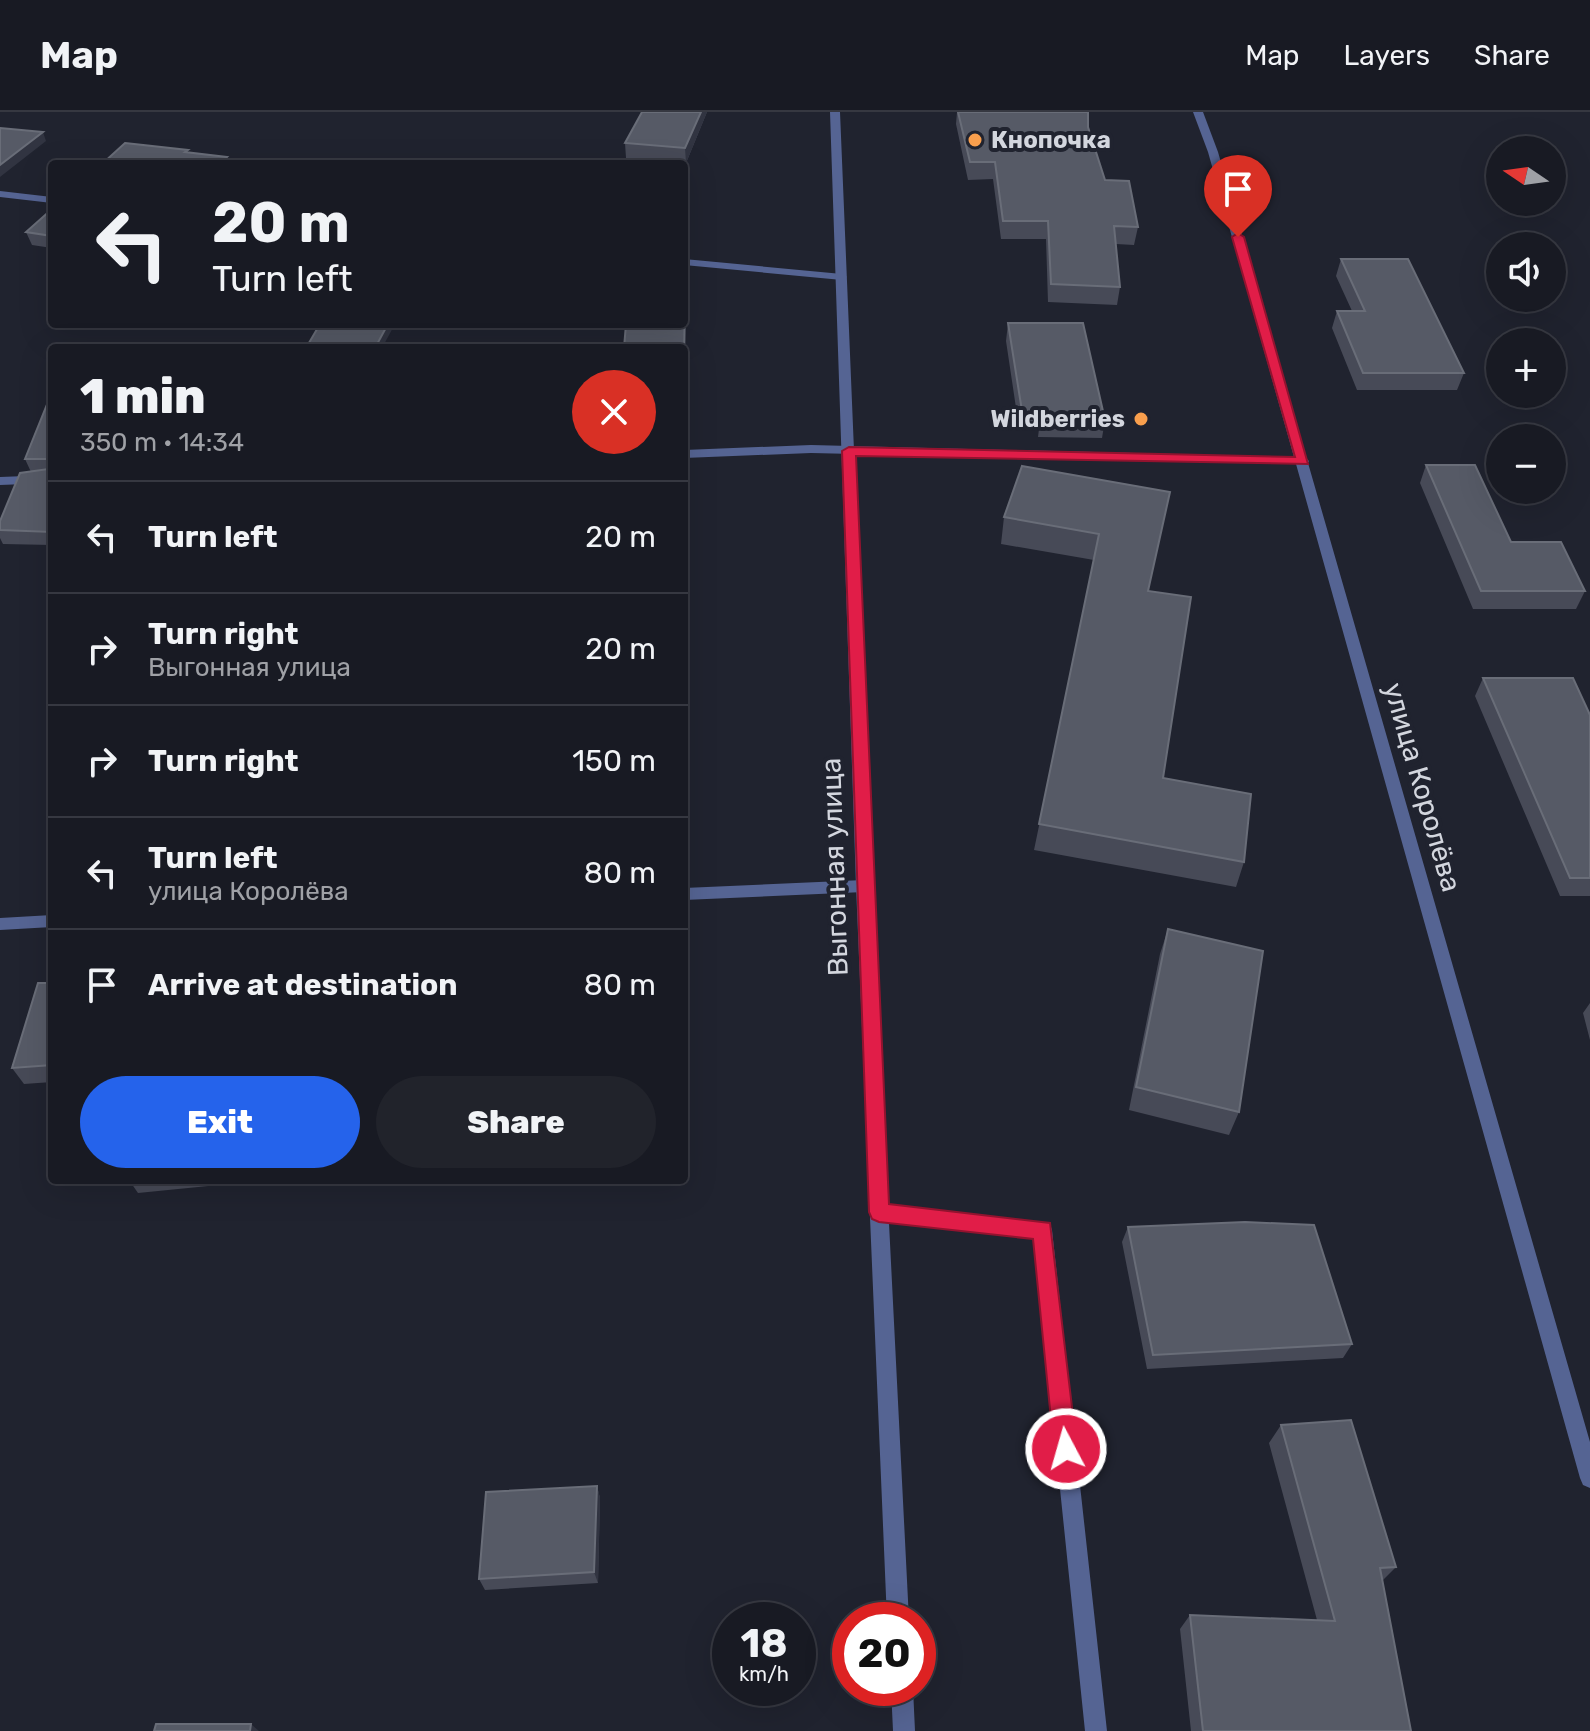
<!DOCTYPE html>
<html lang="en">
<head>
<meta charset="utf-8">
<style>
	:root { --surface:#181a23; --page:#21232b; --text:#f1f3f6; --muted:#9fa1a6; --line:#363841; --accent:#2563eb }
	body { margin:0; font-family:Rubik,sans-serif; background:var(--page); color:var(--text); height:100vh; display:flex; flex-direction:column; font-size:30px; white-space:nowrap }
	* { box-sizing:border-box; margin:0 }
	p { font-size:26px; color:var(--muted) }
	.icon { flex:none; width:44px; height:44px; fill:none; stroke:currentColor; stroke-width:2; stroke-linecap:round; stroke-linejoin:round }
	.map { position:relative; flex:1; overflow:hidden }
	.sheet { position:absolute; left:48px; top:232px; width:640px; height:840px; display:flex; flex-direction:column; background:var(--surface); border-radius:8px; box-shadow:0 8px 32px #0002,0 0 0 2px var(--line) }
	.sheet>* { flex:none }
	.guide { position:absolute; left:48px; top:48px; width:640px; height:168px; border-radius:8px; box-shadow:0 8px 32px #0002,0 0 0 2px var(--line); background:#181a23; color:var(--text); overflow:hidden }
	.needle { width:52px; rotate:283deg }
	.controls { position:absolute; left:1486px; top:24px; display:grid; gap:16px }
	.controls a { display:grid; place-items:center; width:80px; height:80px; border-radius:50%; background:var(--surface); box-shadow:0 8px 32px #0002,0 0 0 2px var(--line); font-size:40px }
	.speed { position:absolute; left:712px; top:1490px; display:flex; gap:16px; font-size:40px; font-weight:700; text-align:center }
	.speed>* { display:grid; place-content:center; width:104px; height:104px; border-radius:50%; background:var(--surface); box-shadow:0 8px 32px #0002,0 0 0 2px var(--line); line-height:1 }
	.speed small { font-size:20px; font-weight:400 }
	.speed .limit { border:12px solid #d22; background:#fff; color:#111 }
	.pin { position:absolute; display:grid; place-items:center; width:68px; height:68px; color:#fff; margin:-82px -34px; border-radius:50% 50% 50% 0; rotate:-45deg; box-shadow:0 0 8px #0007 }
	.pin .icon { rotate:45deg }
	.me { position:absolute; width:88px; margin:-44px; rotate:354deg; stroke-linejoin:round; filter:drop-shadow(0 0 6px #0008) }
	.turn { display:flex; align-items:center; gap:28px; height:168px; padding:0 32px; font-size:36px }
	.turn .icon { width:104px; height:104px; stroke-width:2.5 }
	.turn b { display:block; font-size:56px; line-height:68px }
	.round { display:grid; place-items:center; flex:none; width:84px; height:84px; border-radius:42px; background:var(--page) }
	.overview { display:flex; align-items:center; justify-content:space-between; height:136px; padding:0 32px }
	h1 { font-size:48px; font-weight:800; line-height:60px }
	.primary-button { display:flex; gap:16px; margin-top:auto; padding:16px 32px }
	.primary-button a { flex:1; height:92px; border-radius:48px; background:var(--accent); color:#fff; font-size:32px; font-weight:800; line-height:92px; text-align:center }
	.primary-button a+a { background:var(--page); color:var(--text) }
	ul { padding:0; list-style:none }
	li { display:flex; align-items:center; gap:24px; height:112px; padding:0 32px; border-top:2px solid var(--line) }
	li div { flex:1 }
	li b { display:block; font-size:30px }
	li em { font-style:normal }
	header { display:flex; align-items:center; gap:48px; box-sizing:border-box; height:112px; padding:0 40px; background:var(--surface); border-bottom:2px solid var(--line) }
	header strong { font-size:38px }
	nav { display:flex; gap:44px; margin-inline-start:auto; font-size:28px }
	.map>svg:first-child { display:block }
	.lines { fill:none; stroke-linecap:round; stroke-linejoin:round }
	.service { fill:#556493; fill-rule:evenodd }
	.minor { fill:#556493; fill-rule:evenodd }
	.tertiary { fill:#556493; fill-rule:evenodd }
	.wall { fill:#474a57 }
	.shaded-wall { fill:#313441 }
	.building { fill:#565a66; stroke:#696d78; stroke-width:2 }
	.route { fill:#e11d48; stroke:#92132f; stroke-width:2 }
	.poi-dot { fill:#f99f4d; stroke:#20232f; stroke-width:3 }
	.labels { text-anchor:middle; stroke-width:8; stroke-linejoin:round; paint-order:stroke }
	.far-poi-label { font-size:24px; font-weight:bold; fill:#d3d6de; stroke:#20232f; text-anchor:start }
	.street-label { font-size:28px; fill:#d3d6de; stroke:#20232f }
</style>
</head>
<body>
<header>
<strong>Map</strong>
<nav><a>Map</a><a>Layers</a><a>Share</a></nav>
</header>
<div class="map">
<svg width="1590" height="1619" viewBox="0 0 1590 1619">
	<rect width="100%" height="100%" fill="#20232f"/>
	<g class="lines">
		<path class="service" d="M879,1092L1043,1110L1050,1112L1052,1118L1107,1619H1085L1034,1125L879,1108L872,1106L870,1100L872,1094Z"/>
		<path class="minor" d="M1193,0H1203L1218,40L1306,346L1309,349L1308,351L1590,1330V1376L1583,1373L1580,1366L1296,352L811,341L684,346V338L811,333L1294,345L1208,40Z
			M0,79L52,85V91L0,85Z
			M684,147L842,162L847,165L842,168L684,153Z
			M52,363V371L0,373V365Z
			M864,768L872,774L864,780L684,788V776Z
			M52,803V815L0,818V806Z"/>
		<path class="tertiary" d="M830,0H840L872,774L909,1508H887L856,774Z
			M891,1576H913L915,1619H893Z"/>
	</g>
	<path class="wall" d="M642,0H707L686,51L626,46L625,31Z
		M957,0H1088V15L1105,68L1138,115L1134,133L1116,132L1120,175L1117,193L1048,190L1046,127H1001L993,67L968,68L956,12Z
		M52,97V136L32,133L26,120Z
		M1341,147L1464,261L1457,278H1357L1332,216L1337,199H1352L1336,164Z
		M1008,211L1105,308L1102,326L1038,325L1039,317L1019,316L1006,229Z
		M52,285V433L3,432L0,426V409L31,360L25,347Z
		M1426,353L1511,430L1585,479L1576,497H1473L1420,371Z
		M1170,380L1148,479L1163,666L1244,750L1236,775L1034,738L1094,448L1001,432L1004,405Z
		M1483,566L1590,603V784H1560L1475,584Z
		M1168,817L1239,1000L1229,1023L1129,998L1160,842Z
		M52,871V970L24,972L12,956Z
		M1590,891V928L1583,901Z
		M129,1068H269L138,1081Z
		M1128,1115L1352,1232L1343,1246L1147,1257L1122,1130Z
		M1281,1313L1396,1455L1382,1469L1411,1619H1191L1180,1517L1190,1503L1317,1508L1269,1331Z
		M597,1374L600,1386L598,1471L485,1478L479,1467Z"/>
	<path class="shaded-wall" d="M701,0H707L686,51L685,36Z
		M43,20L46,29L0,65V53Z
		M227,45L229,52H219Z
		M685,192L686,209L685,300L684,241Z
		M388,212H395L382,236H375Z
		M597,1374L600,1386L598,1471L594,1460Z
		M251,1612L259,1619H250Z"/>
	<path class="building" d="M642,0H701L685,36L625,31Z
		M958,0H1088V15L1105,68L1129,69L1138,115L1114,114L1120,175L1051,172L1048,109H1003L995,50H970Z
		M0,16L43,20L0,53Z
		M125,31L188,38L185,40L227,45L219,52H102Z
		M52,97V124L26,120Z
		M1341,147H1408L1464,261H1363L1337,199H1365Z
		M684,192H685L684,241V236H624L626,212H684Z
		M1008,211H1083L1105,308L1041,307L1044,299H1022Z
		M320,212H333V213L334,212H388L375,236H306Z
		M50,285H52V420L0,418V409L20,361L49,357L48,347H25Z
		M1426,353H1475L1511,430H1561L1585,479H1481Z
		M1022,354L1170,380L1148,479L1191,485L1163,666L1251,682L1244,750L1039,712L1099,422L1004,405Z
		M1483,566H1573L1590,603V766H1570Z
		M1168,817L1263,839L1239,1000L1136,975Z
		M38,871H52V953L12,956Z
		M1245,1110L1314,1113L1352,1232L1153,1243L1128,1115Z
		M1351,1308L1396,1455L1380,1456L1411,1619H1203L1190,1503L1335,1509L1281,1313Z
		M597,1374L594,1460L479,1467L486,1380Z
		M156,1612H251L250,1619H154Z"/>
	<path class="route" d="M1238,121L1244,125L1308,352L856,344L889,1092L1050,1111L1077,1337L1074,1345L1066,1349L1058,1345L1054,1337L1033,1127L879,1110L872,1107L869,1100L842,339L849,335L1295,345L1232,125Z"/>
	<g class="poi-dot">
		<circle cx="975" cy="28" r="8"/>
		<circle cx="1141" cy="307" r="8"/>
	</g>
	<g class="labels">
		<g class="far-poi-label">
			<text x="991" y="36">Кнопочка</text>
			<text x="1125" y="315" text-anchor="end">Wildberries</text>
		</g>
		<g class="street-label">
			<text transform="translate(1423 675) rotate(74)" y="10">улица Королёва</text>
			<text transform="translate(834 755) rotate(-92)" y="10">Выгонная улица</text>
		</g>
	</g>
</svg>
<div class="controls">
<a><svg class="needle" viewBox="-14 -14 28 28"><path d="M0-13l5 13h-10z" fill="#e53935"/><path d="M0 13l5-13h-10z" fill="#9fa1a6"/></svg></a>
<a><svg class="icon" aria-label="sound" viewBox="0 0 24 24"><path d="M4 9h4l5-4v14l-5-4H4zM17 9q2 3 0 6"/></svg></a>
<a>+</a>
<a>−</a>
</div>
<div class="speed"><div>18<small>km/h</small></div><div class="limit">20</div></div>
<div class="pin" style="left:1238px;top:125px;background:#d93025"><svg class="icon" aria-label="arrive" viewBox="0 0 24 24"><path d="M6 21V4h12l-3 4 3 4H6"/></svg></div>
<svg class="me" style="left:1066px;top:1337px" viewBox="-20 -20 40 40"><circle r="17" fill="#e11d48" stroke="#fff" stroke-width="3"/><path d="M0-11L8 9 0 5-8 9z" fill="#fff"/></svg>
<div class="guide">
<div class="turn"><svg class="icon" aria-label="left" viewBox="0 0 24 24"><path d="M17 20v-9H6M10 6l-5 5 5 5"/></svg><div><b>20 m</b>Turn left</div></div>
</div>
<section class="sheet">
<div class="overview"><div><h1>1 min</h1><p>350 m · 14:34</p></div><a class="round" style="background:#d93025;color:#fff"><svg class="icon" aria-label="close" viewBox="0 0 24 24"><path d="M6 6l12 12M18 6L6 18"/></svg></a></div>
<ul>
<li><svg class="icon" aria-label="left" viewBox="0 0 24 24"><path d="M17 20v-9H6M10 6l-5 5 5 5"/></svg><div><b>Turn left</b></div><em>20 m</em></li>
<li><svg class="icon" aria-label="right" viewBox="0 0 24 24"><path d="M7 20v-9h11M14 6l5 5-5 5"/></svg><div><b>Turn right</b><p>Выгонная улица</p></div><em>20 m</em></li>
<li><svg class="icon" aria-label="right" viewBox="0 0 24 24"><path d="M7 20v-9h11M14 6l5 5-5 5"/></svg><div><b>Turn right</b></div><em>150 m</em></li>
<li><svg class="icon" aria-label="left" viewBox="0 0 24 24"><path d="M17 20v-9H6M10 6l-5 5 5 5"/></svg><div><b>Turn left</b><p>улица Королёва</p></div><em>80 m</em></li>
<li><svg class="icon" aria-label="arrive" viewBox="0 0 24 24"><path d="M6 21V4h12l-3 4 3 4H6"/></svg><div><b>Arrive at destination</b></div><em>80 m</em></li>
</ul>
<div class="primary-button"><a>Exit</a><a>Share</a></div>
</section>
</div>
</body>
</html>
